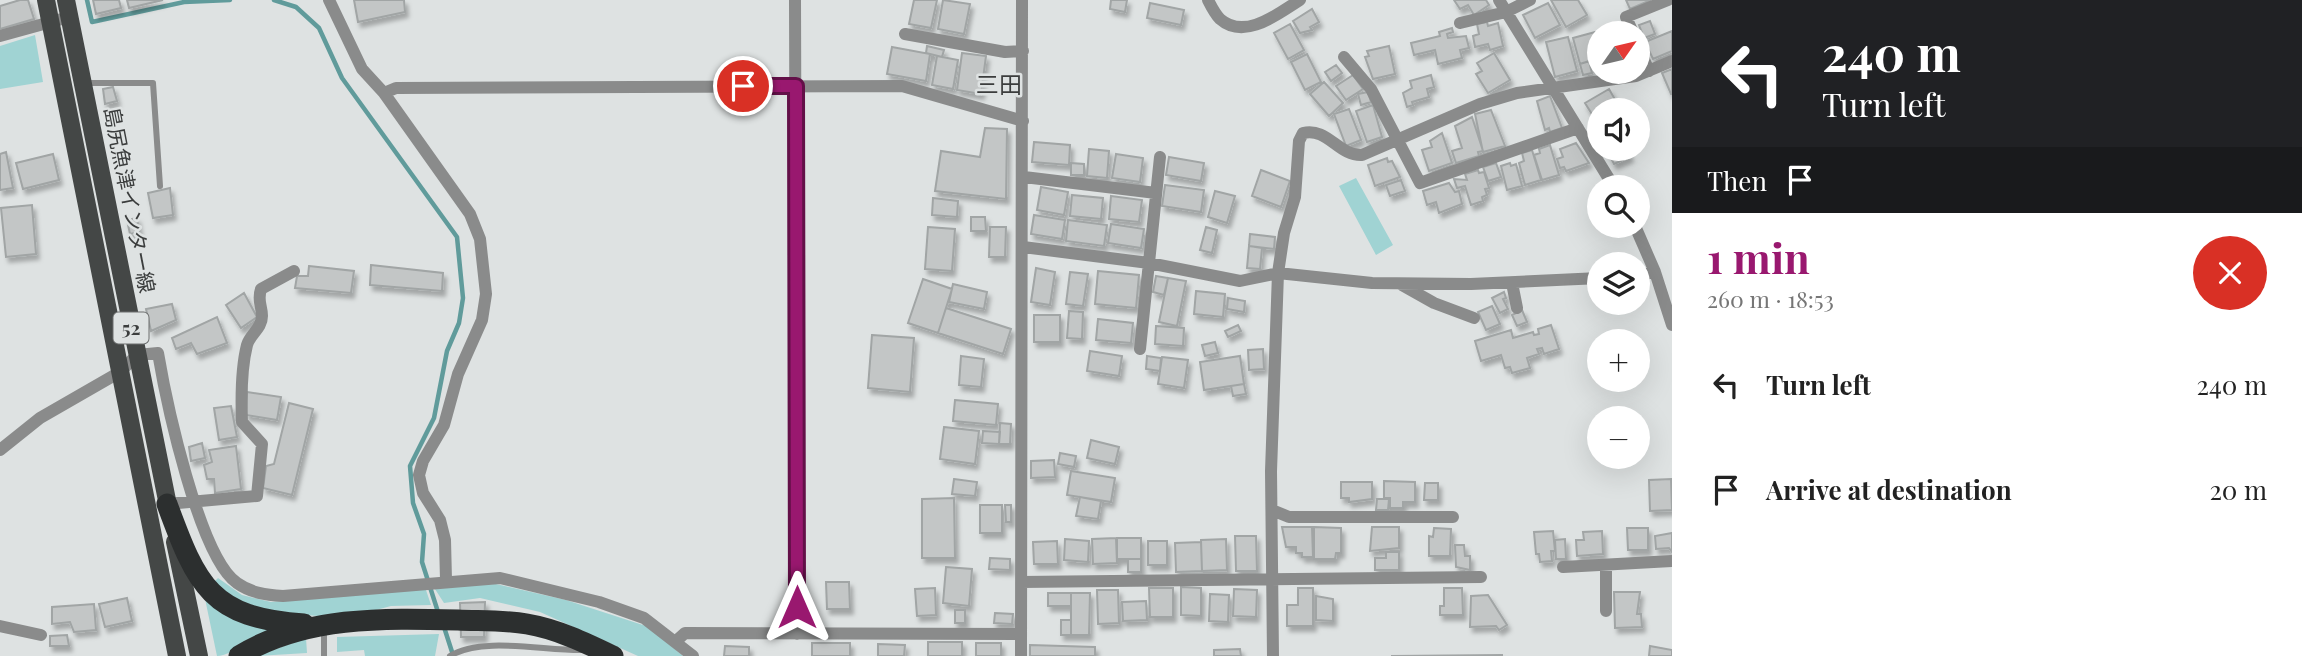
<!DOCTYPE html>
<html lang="en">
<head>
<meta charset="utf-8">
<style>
	:root { --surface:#fff; --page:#f2f2f2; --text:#222; --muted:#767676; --accent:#99186f }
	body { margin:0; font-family:"Playfair Display","Noto Sans JP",serif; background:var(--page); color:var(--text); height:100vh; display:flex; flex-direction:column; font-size:26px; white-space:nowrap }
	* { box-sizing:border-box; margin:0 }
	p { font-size:23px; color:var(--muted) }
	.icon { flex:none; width:38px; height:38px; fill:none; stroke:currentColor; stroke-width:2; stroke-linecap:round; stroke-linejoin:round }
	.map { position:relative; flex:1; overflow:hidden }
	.sheet { display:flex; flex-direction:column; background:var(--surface); width:630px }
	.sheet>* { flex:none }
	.top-card { background:#202124; color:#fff; overflow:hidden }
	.needle { width:46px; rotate:56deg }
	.buttons { position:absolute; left:1587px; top:21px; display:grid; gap:14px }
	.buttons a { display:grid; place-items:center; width:63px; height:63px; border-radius:50%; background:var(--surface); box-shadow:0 7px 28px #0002; font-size:35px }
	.pin { position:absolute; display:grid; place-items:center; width:60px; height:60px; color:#fff; margin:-30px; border:4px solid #fff; border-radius:50%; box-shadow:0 2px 7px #0007 }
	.me { position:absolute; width:77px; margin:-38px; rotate:0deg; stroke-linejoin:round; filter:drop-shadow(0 0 5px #0008) }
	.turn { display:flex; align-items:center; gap:24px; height:147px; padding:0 35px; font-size:32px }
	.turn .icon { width:91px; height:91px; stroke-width:2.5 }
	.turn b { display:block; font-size:49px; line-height:60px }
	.then { display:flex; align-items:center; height:66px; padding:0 35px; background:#0003; gap:14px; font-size:26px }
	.round { display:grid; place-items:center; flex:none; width:74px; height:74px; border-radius:37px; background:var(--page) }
	.head { display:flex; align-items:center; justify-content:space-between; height:119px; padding:0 35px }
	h1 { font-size:42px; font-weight:700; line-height:52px; color:var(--accent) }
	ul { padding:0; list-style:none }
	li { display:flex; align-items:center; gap:21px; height:105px; padding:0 35px }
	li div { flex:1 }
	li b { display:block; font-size:26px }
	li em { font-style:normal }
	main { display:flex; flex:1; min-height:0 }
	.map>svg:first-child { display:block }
	.green { fill:#a0d3d3 }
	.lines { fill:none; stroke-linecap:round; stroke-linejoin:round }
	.stream { stroke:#609b9b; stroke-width:4.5 }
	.building { fill:#c3c6c6; stroke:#a1a5a5; stroke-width:2; filter:url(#shadow) }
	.lane { stroke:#8a8b8b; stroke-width:6 }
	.street { stroke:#8a8b8b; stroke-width:12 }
	.primary { stroke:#444746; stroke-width:18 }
	.highway { stroke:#2c2f2f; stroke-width:21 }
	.route-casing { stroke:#631048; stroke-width:18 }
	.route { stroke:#99186f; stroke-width:12 }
	.labels { text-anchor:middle; stroke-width:5; stroke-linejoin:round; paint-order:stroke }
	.shield { fill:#dee2e2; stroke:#6c6e6e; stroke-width:2 }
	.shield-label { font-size:19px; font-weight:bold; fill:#3b3d3d }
	.street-label { font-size:21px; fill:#3b3d3d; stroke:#dee2e2 }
	.neighbourhood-label { font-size:23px; fill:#3b3d3d; stroke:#dee2e2 }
</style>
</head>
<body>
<main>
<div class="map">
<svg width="1672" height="656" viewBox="0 0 1672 656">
	<defs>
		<filter id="shadow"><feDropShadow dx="3" dy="5" stdDeviation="2" flood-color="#0004"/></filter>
	</defs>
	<rect width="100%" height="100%" fill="#dee2e2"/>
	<path class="green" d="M35,35L43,82L0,89V46Z
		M1356,178L1393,245L1376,255L1339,186Z
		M218,578L242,595L271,602L425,587L431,605L391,606L357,615L318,616L258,611L237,604L214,582Z
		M496,584L566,600L649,627L683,656H638L540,612L480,598L444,603L433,586Z
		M204,594L280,629C265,635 229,656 217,656Z
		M439,634L435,656H365L364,650L337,652V637Z
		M306,638L307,653L257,656Z"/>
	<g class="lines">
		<path class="stream" d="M87,0L92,22L184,2L230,0
			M274,0L296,7L319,28L342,78L457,237L463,298L459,323L447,351L434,418L410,466L413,503L424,534L422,562L438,612
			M444,627L453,655"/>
	</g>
	<path class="building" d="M20,0H28L34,19L0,29V6Z
		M93,0H119L121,8L96,14Z
		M127,0H163L129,8Z
		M354,0H404L405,12L358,22Z
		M914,0H937L931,28L909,24Z
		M943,0L970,4L964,34L938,29Z
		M1111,0H1127L1125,12L1110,9Z
		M1454,0H1486L1489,5L1474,15L1468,5L1460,9Z
		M1551,0H1578L1587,15L1566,27Z
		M1626,0H1651L1630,9Z
		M1150,3L1184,10L1181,25L1147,18Z
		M1548,3L1560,25L1535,38L1523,15Z
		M1312,9L1319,22L1310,27L1312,30L1300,33L1293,21Z
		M1650,21L1655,34L1644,38L1639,25Z
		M1487,22L1488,26L1498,23L1503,46L1490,50L1488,44L1475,47L1473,36L1479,34L1477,24Z
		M1290,24L1304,50L1288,59L1274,33Z
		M1619,25L1623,33H1603Z
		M1452,28L1453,32L1447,34L1448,38L1466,36L1469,48L1460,50L1462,58L1438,64L1435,50L1414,55L1411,43L1440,36L1439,32Z
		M1672,31V51L1653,59L1645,42Z
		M1595,32L1600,58L1580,64L1573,38Z
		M1568,37L1577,71L1555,77L1546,42Z
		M927,46L944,50L942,57L926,53Z
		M1389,46L1395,74L1373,79L1365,57L1369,56L1367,51Z
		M892,47L930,54L926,81L887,74Z
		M962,53L986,56L981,94L957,90Z
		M1494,53L1510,80L1488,93L1476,74L1482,71L1477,63Z
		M1307,54L1321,82L1305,90L1291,62Z
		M937,56L958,60L953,89L932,85Z
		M1589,61L1592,73L1583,75L1580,64Z
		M1336,65L1342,73L1331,81L1325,72Z
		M1672,69V94H1671L1662,73Z
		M1353,75L1363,89L1346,100L1336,86Z
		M1431,75L1434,87L1427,89L1429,97L1412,102L1413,105L1407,107L1403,93L1412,88L1410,81Z
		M1324,82L1343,103L1329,116L1310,94Z
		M113,87L117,101L105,104L103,89Z
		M1609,89L1621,110H1600V127L1585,103Z
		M1368,92L1371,102L1361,105L1358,94Z
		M1550,96L1562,128L1550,132L1549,128L1545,130L1537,101Z
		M1373,105L1382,137L1367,142L1356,111Z
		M1349,109L1361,140L1346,146L1334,114Z
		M1491,110L1505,146L1483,152L1475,114Z
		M1472,117L1483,151L1478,152L1479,156L1456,163L1452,151L1462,148L1455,126Z
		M985,128L1007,129L1006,199L935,191L941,151L980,157Z
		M1442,133L1452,163L1429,171L1422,150L1432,147L1430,141Z
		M1034,142L1070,145L1069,165L1032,162Z
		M1576,143L1589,163L1566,171L1564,167L1560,168L1557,159L1563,157L1560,149Z
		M1550,145L1559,175L1542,180L1534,155L1540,153L1539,149Z
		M1089,149L1109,151L1107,178L1087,176Z
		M1615,149H1627L1630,157L1614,164L1608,152Z
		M1532,150L1541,180L1525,185L1519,163L1524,161L1522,153Z
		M6,152L13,188L0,190V154Z
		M53,154L59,180L23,189L16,163Z
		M1116,154L1143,158L1140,182L1112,178Z
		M1169,157L1204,163L1201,181L1166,175Z
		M1387,158L1388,162L1392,161L1400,177L1375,186L1368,165Z
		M1071,163L1084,164V175H1071Z
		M1496,163L1501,177L1488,181L1483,167Z
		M1510,163L1511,166L1516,164L1522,186L1507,190L1501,166Z
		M1261,170L1290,181L1281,207L1252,196Z
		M1478,170L1479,173L1484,172L1489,188L1485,189L1487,195L1482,197L1483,201L1471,205L1465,186L1457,188L1454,179L1467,180L1465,174Z
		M1401,180L1405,191L1390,196L1386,185Z
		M1449,183L1455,192L1459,191L1462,204L1439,213L1436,202L1427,205L1423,191Z
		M1165,185L1204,190L1201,212L1162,206Z
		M1041,187L1068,192L1064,215L1037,210Z
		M170,188L173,215L153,218L148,193Z
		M1215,191L1235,196L1227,223L1208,217Z
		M1072,195L1103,198L1101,219L1070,216Z
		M1111,196L1142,200L1139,222L1109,219Z
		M933,198L958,201L957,217L932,215Z
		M32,205L36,254L6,257L1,208Z
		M1034,215L1065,220L1062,239L1031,234Z
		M971,217H985L986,231H971Z
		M137,218L139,232L130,234L127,220Z
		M1068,220L1107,225L1104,246L1066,241Z
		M1111,224L1144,229L1141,248L1108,243Z
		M928,227L955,229L952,271L925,269Z
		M990,227H1006L1005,257H989Z
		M1206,227L1217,230L1212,253L1200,250Z
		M1250,234L1275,237L1274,249L1249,246Z
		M1249,246L1262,248L1260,269L1247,268Z
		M371,265L443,273L442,291L370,285Z
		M309,266L354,271L351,293L295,288L297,276H308Z
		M1036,268L1055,272L1050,305L1031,302Z
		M1098,271L1139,275L1136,308L1095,304Z
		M1070,272L1088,274L1083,306L1066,304Z
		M1156,276L1168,278L1164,295L1153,292Z
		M1168,278L1186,281L1177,326L1159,322Z
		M923,279L952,289L938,333L908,323Z
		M953,284L987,292L984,309L949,302Z
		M1196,291L1225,294L1223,317L1194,314Z
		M1504,292L1506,298L1503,299L1508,309L1500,313L1492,298Z
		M244,293L257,317L241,328L226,305Z
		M1228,298L1245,301L1244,312L1227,309Z
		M172,304L176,320L151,331L146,309Z
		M1492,306L1500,324L1486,330L1478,312Z
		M946,308L1011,329L1003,354L938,333Z
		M1522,310L1527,322L1517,326L1512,315Z
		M1069,311L1083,312L1082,339L1067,338Z
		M1034,315H1060V342H1034Z
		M217,317L227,343L197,354L191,343L176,349L172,338Z
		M1098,319L1133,323L1131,343L1096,340Z
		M1238,325L1241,331L1228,337L1225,331Z
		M1551,325L1559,349L1544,354L1542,348L1537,349L1539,354L1527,358L1530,368L1512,373L1510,367L1505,368L1501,355L1481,361L1475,341L1511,330L1513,338L1533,332L1534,335L1539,334L1538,329Z
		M1156,326L1184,328L1183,346L1155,344Z
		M872,335L914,338L910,392L868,388Z
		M1215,342L1218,353L1205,356L1202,345Z
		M1263,349L1264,369L1249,370L1248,350Z
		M1090,351L1122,356L1119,376L1087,371Z
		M961,356L984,359L981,387L959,385Z
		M1147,356L1161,358L1160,371L1146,369Z
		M1240,356L1244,384L1204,390L1200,362Z
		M1162,357L1188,360L1184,388L1158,384Z
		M1244,384L1246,394L1233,396L1231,386Z
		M247,392L281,397L277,420L246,415Z
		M955,400L998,404L996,425L953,421Z
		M289,403L313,409L292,495L263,488L266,466L274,464Z
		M231,406L237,437L219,440L214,408Z
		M1000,423L1011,424L1010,444H999Z
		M944,427L979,431L975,464L940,459Z
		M983,431L1000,432L999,444L982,443Z
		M1091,440L1119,447L1115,464L1087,458Z
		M202,443L205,458L191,461L189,447Z
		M236,446L241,489L215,493L214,479H207L204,465L212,462L209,450Z
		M1060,453L1076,456L1074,467L1058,464Z
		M1054,460L1055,477L1031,478V461Z
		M1071,471L1115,478L1111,502L1067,495Z
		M954,479L977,482L975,496L952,494Z
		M1671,479L1672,510L1650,511L1649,480Z
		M1384,481L1415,482V502H1403V508H1390V498H1384Z
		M1341,482H1372V499L1349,502V498H1341Z
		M1425,483H1438V500H1424Z
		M1080,497L1101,501L1098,519L1076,516Z
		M954,498L955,558H922V499Z
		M1377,499H1389L1388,510H1376Z
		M980,505H1002V533H980Z
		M1005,505H1011V522H1006Z
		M1282,527H1312L1313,557H1302V553H1296V547H1286Z
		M1314,527L1341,528V553H1336L1335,559H1314Z
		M1372,527H1399V548L1370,551Z
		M1434,528L1451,529L1450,556H1429V536L1433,537Z
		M1627,528H1648V550H1628Z
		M1553,531L1555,551H1551L1552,561L1540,562L1539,554H1536L1534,532Z
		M1602,531L1603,554L1577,556L1576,540H1584L1583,532Z
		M1672,533V552L1669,548L1656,549L1655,536Z
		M1235,536H1256L1257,571H1236Z
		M1116,538L1117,563L1093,564L1092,539Z
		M1117,538H1141V559H1117Z
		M1065,539L1089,541L1088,562L1064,560Z
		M1226,539L1227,570L1202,571L1201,540Z
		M1565,539L1566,559H1556L1555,540Z
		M1057,541L1058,564H1034L1033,542Z
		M1148,541H1167V565H1148Z
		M1201,542L1202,571L1176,572L1175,543Z
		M1455,545H1464L1465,556H1470V570L1456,567Z
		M1386,552H1399V570H1375V558H1386Z
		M990,558L1010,559V570L989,569Z
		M1128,559H1141V572H1128Z
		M946,567L972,569L969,606L943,603Z
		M826,582H849L850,609H827Z
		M1181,587L1201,588V616L1181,615Z
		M935,588L936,615L917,616L915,589Z
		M1149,588H1173V617H1150Z
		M1298,588H1313V626H1287V605H1298Z
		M1444,588H1462L1463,615H1440V606H1444Z
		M1234,589L1257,590L1256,617L1233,616Z
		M1097,590H1118L1119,623L1098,624Z
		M1614,592H1640L1637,614H1641L1642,627L1615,628Z
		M1048,593H1071V606H1048Z
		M1071,593H1090L1089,635H1071Z
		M1210,594L1229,595L1228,622L1209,621Z
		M1488,595L1507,625L1499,630L1496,626L1470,627L1471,596Z
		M1316,596L1333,599V621L1316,620Z
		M127,598L132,621L105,627L99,604Z
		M1146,601L1147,620L1123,621L1122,602Z
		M485,602L484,637H461L460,603Z
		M94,604L96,630L74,632L70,622L52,624V607Z
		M955,610H965V623H955Z
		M995,613L1013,614L1012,624L994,623Z
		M1061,620H1071V635H1061Z
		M67,635L69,646H50V636Z
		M928,642H962V656H928Z
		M812,643H850V656H812Z
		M976,643H1001V656H976Z
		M878,644L905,645L904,656H878Z
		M1030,645L1095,647V656H1030Z
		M725,646L749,647V656H724Z
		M1650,646L1672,650V656H1649Z
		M1240,649L1241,656H1214V650Z
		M1502,655V656H1391Z"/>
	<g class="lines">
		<path class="lane" d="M84,83H153L160,186
			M324,656V630
			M450,656C482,636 545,651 583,650"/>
		<path class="street" d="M329,0L362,69L384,93L470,214L480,239L486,294L482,320L458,374L444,425L423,461L419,475L423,493L440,520L445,540L446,580
			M795,0L797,634
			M1208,0C1211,6 1215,14 1220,19C1245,41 1279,13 1300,0
			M1499,0L1614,187
			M1460,23L1506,12L1530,0
			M1633,33L1626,17L1668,0
			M905,34L1005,52L1023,51
			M0,36L69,17
			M1638,46L1649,71
			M1344,57L1371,89L1420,183L1578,128
			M384,93L396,88L902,86L1023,121
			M1024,177L1156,193
			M1635,226L1655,272L1672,325
			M1023,247L1149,263L1240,281L1278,273L1372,283L1471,284L1600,278
			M1638,275L1655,272
			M1512,283L1517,308
			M1402,285L1434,303L1474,318
			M1140,349L1160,157
			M0,450L40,418L120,372L137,355L158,353C166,400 199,557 237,583C251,593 266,595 283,596L500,578L599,602L644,618L693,656
			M167,504L257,496L262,444L242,422C241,397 241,369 247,345C250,334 262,329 262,316C262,305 257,301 261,289L294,271
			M1272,510L1289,517H1453
			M1606,565V611
			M1563,567L1672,561
			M1021,582L1481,577
			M0,626L41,635
			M675,642L685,633L1020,634
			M1021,656L1022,0
			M1273,656L1271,471L1278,273L1284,233L1295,197L1299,141L1303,133C1328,127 1338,156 1362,155L1480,104L1517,93L1636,76L1672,61"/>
		<path class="primary" d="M46,0L177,656
			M66,0L170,515
			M175,542L199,656"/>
		<path class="highway" d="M167,504C197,586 211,618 304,624
			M239,656C303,616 384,618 458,620C481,621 504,620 527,624C557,629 586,643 613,656"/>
	</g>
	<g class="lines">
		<defs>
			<path id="route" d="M743,86H796L797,607"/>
		</defs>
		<use href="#route" class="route-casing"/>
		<use href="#route" class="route"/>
	</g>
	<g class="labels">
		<rect class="shield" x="113.5" y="312.5" width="35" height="31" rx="5"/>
		<g class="shield-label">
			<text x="131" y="335">52</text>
		</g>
		<g class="street-label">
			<text transform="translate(129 200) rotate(79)" y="7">島尻魚津インター線</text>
		</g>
		<g class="neighbourhood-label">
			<text x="999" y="93">三田</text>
		</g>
	</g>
</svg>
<div class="buttons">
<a><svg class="needle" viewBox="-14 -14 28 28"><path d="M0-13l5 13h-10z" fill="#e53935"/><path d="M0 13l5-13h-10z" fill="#767676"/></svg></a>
<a><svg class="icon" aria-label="sound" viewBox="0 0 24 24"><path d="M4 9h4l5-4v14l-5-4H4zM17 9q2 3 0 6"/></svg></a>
<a><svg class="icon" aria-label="search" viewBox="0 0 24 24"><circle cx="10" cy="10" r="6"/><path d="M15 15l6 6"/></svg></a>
<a><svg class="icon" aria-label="layers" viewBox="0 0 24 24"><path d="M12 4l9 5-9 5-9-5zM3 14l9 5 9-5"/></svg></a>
<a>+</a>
<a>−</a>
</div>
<div class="pin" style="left:743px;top:86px;background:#d93025"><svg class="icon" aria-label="arrive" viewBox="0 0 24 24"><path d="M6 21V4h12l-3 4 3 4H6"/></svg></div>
<svg class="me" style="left:797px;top:607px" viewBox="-20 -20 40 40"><path d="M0-17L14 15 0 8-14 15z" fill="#99186f" stroke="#fff" stroke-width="4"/></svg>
</div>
<section class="sheet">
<div class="top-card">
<div class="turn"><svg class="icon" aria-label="left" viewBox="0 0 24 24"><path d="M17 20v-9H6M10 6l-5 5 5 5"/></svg><div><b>240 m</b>Turn left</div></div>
<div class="then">Then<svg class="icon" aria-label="arrive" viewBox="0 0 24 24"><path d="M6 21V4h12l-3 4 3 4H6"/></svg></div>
</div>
<div class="head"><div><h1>1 min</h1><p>260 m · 18:53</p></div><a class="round" style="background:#d93025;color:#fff"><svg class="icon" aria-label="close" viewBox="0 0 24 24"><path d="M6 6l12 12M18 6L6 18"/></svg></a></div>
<ul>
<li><svg class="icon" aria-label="left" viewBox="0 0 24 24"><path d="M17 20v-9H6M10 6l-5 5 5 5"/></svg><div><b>Turn left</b></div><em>240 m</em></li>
<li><svg class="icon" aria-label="arrive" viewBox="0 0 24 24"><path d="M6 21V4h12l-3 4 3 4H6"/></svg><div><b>Arrive at destination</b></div><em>20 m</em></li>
</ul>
</section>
</main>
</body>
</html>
